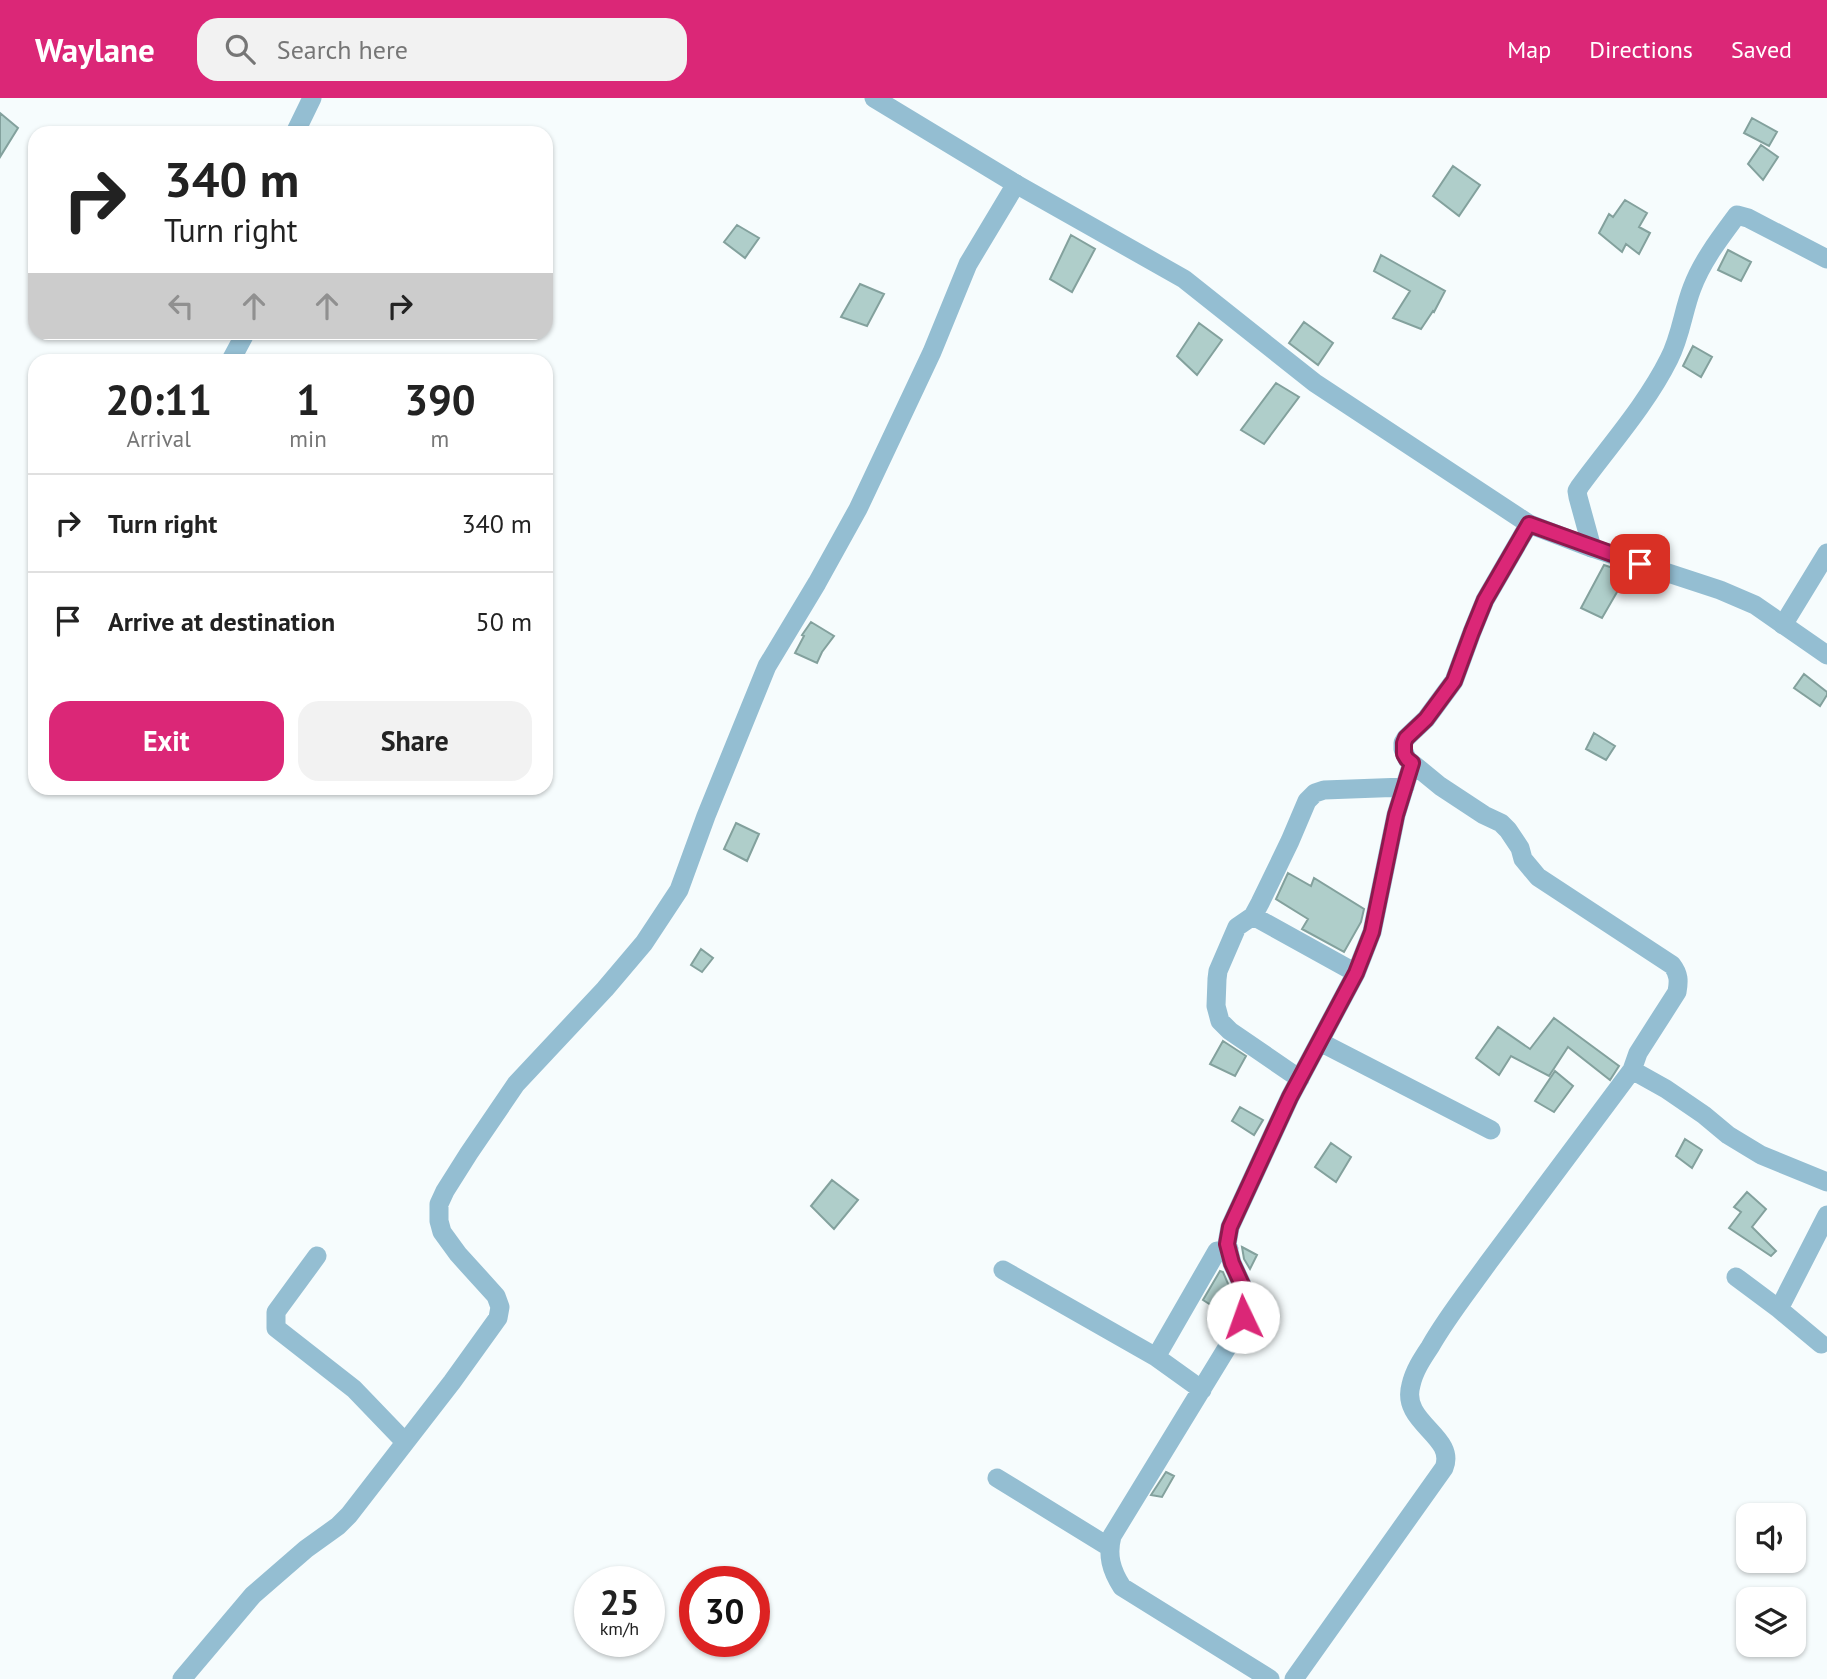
<!DOCTYPE html>
<html lang="en">
<head>
<meta charset="utf-8">
<style>
	:root { --surface:#fff; --page:#f2f2f2; --text:#222; --muted:#767676; --line:#e0e0e0; --accent:#db2777 }
	body { margin:0; font-family:"PT Sans",sans-serif; background:var(--page); color:var(--text); height:100vh; display:flex; flex-direction:column; font-size:26px; white-space:nowrap }
	* { box-sizing:border-box; margin:0 }
	p { font-size:23px; color:var(--muted) }
	.icon { flex:none; width:38px; height:38px; fill:none; stroke:currentColor; stroke-width:2; stroke-linecap:round; stroke-linejoin:round }
	.map { position:relative; flex:1; overflow:hidden }
	.panel { position:absolute; left:28px; top:256px; width:525px; height:441px; display:flex; flex-direction:column; background:var(--surface); border-radius:21px; box-shadow:0 2px 5px #0004 }
	.panel>* { flex:none }
	.hud { position:absolute; left:28px; top:28px; width:525px; height:214px; border-radius:21px; box-shadow:0 2px 5px #0004; background:#fff; color:var(--text); overflow:hidden }
	.controls { position:absolute; left:1736px; top:1405px; display:grid; gap:14px }
	.controls a { display:grid; place-items:center; width:70px; height:70px; border-radius:14px; background:var(--surface); box-shadow:0 2px 5px #0004; font-size:35px }
	.speed { position:absolute; left:574px; top:1468px; display:flex; gap:14px; font-size:35px; font-weight:700; text-align:center }
	.speed>* { display:grid; place-content:center; width:91px; height:91px; border-radius:50%; background:var(--surface); box-shadow:0 2px 5px #0004; line-height:1 }
	.speed small { font-size:18px; font-weight:400 }
	.speed .limit { border:10px solid #d22; background:#fff; color:#111 }
	.pin { position:absolute; display:grid; place-items:center; width:60px; height:60px; color:#fff; margin:-30px; border-radius:14px; box-shadow:0 4px 10px #0006 }
	.me { position:absolute; width:77px; margin:-38px; rotate:357deg; stroke-linejoin:round; filter:drop-shadow(0 0 5px #0008) }
	.turn { display:flex; align-items:center; gap:24px; height:147px; padding:0 21px; font-size:32px }
	.turn .icon { width:91px; height:91px; stroke-width:2.5 }
	.turn b { display:block; font-size:49px; line-height:60px }
	.lanes { display:flex; align-items:center; height:66px; padding:0 21px; background:#0003; justify-content:center; gap:35px; direction:ltr }
	.lanes .off { opacity:.35 }
	.eta { display:flex; justify-content:space-evenly; align-items:center; height:119px; text-align:center }
	.eta b { font-size:42px; font-weight:800; line-height:49px }
	.button { display:flex; gap:14px; margin-top:auto; padding:14px 21px }
	.button a { flex:1; height:80px; border-radius:21px; background:var(--accent); color:#fff; font-size:28px; font-weight:800; line-height:80px; text-align:center }
	.button a+a { background:var(--page); color:var(--text) }
	ul { padding:0; list-style:none }
	li { display:flex; align-items:center; gap:21px; height:98px; padding:0 21px; border-top:2px solid var(--line) }
	li div { flex:1 }
	li b { display:block; font-size:26px }
	li em { font-style:normal }
	header { display:flex; align-items:center; gap:42px; box-sizing:border-box; height:98px; padding:0 35px; background:var(--accent); color:#fff }
	header strong { font-size:33px }
	nav { display:flex; gap:38px; margin-inline-start:auto; font-size:24px }
	.search { width:490px; height:63px; background:var(--page); display:flex; align-items:center; gap:18px; box-sizing:border-box; padding:0 24px; border-radius:21px; color:var(--muted); font-size:26px }
	.map>svg:first-child { display:block }
	.building { fill:#afceca; stroke:#83a19d; stroke-width:2 }
	.lines { fill:none; stroke-linecap:round; stroke-linejoin:round }
	.minor { stroke:#94bed2; stroke-width:19 }
	.tertiary { stroke:#94bed2; stroke-width:19 }
	.route-casing { stroke:#8e194d; stroke-width:18 }
	.route { stroke:#db2777; stroke-width:12 }
</style>
</head>
<body>
<header>
<strong>Waylane</strong>
<div class="search"><svg class="icon" aria-label="search" viewBox="0 0 24 24"><circle cx="10" cy="10" r="6"/><path d="M15 15l6 6"/></svg>Search here</div>
<nav><a>Map</a><a>Directions</a><a>Saved</a></nav>
</header>
<div class="map">
<svg width="1827" height="1581" viewBox="0 0 1827 1581">
	<rect width="100%" height="100%" fill="#f6fcfd"/>
	<path class="building" d="M0,15L18,30L0,59Z
		M1752,20L1777,34L1769,48L1744,35Z
		M1761,47L1778,59L1763,82L1748,66Z
		M1453,68L1480,87L1459,118L1433,98Z
		M1625,102L1647,115L1639,129L1650,135L1639,156L1626,146L1622,154L1599,135L1609,116L1613,119Z
		M737,127L759,140L745,160L724,144Z
		M1071,137L1095,151L1072,194L1050,181Z
		M1728,152L1751,164L1741,183L1718,172Z
		M1381,157L1445,193L1434,214L1433,213L1421,231L1393,220L1410,193L1374,173Z
		M860,186L884,196L867,228L841,219Z
		M1304,224L1333,245L1318,267L1289,245Z
		M1199,225L1222,242L1197,277L1177,258Z
		M1693,248L1712,259L1701,279L1683,268Z
		M1276,285L1299,299L1264,346L1241,332Z
		M1604,467L1628,475L1602,520L1581,510Z
		M811,524L834,538L822,554L817,565L795,555L804,538L802,537Z
		M1804,576L1827,594V597L1820,608L1794,590Z
		M1594,635L1615,648L1606,662L1586,651Z
		M736,725L759,736L747,763L724,751Z
		M1288,775L1311,788L1314,780L1364,811L1361,824L1344,854L1302,831L1308,821L1276,801Z
		M701,851L713,860L702,874L691,867Z
		M1554,920L1619,968L1610,982L1568,949L1549,978L1511,958L1499,977L1476,960L1498,929L1530,951Z
		M1223,943L1246,958L1235,978L1210,966Z
		M1555,973L1573,988L1554,1014L1535,1003Z
		M1240,1009L1263,1022L1254,1037L1232,1023Z
		M1685,1041L1702,1052L1692,1070L1676,1058Z
		M1331,1045L1351,1059L1336,1084L1315,1069Z
		M832,1082L858,1102L834,1131L811,1108Z
		M1747,1094L1766,1111L1752,1129L1776,1153L1771,1158L1729,1130L1741,1114L1734,1109Z
		M1242,1149L1257,1157L1250,1171L1244,1161Z
		M1220,1173L1223,1174L1229,1188L1225,1197L1229,1199L1222,1214L1203,1202Z
		M1166,1374L1174,1378L1162,1399L1151,1397Z"/>
	<g class="lines">
		<path class="minor" d="M295,35L312,0
			M231,262L246,234
			M1529,426L1485,502L1472,534L1454,583L1426,621L1406,640L1403,645V651L1407,661L1440,688L1484,717L1501,725L1508,732L1520,750L1523,761L1538,779L1672,867C1679,876 1679,883 1677,894L1638,955L1632,972L1666,991L1704,1017L1728,1037L1761,1057L1827,1084
			M1592,450L1578,399L1577,393L1580,388C1610,347 1646,307 1669,261C1681,238 1683,213 1692,190C1702,163 1720,140 1737,117L1748,120L1827,161
			M1783,527L1827,455
			M1253,818L1356,875
			M1320,944L1491,1032
			M1300,981L1230,933L1220,923L1216,908L1217,881L1218,873L1237,829L1253,818L1260,805L1290,743L1307,703L1315,695L1324,692L1405,689
			M317,1158L276,1214V1230L354,1291L405,1344
			M1003,1172L1156,1259
			M1736,1179L1779,1211L1821,1246
			M1779,1211L1827,1117
			M1202,1292L1156,1259L1217,1153L1229,1151
			M997,1380L1109,1449
			M182,1581L253,1497L306,1451L338,1428L349,1417L452,1284L498,1220L500,1209L496,1198L458,1156L442,1134L439,1123V1106L445,1093L469,1055L516,986L605,891L644,845L679,792L706,718L767,568L817,485L858,411L932,254L968,166L1016,86
			M1270,1581L1122,1489C1111,1472 1107,1457 1112,1438L1236,1235L1243,1219V1189L1232,1165L1227,1146L1230,1129L1290,999L1356,875L1372,834L1396,717L1412,665
			M1294,1581L1444,1370C1457,1338 1400,1325 1411,1287C1414,1273 1422,1261 1430,1249C1447,1219 1468,1193 1488,1165C1536,1101 1584,1037 1632,972"/>
		<path class="tertiary" d="M874,0L1016,86L1184,181L1315,285L1529,426L1592,450L1720,492L1755,507L1827,557"/>
	</g>
	<g class="lines">
		<defs>
			<path id="route" d="M1243,1219V1189L1232,1165L1227,1146L1230,1129L1290,999L1356,875L1372,834L1396,717L1412,665L1407,661L1404,656V645L1406,640L1426,621L1454,583L1472,534L1485,502L1529,426L1640,466"/>
		</defs>
		<use href="#route" class="route-casing"/>
		<use href="#route" class="route"/>
	</g>
</svg>
<div class="controls">
<a><svg class="icon" aria-label="sound" viewBox="0 0 24 24"><path d="M4 9h4l5-4v14l-5-4H4zM17 9q2 3 0 6"/></svg></a>
<a><svg class="icon" aria-label="layers" viewBox="0 0 24 24"><path d="M12 4l9 5-9 5-9-5zM3 14l9 5 9-5"/></svg></a>
</div>
<div class="speed"><div>25<small>km/h</small></div><div class="limit">30</div></div>
<div class="pin" style="left:1640px;top:466px;background:#d93025"><svg class="icon" aria-label="arrive" viewBox="0 0 24 24"><path d="M6 21V4h12l-3 4 3 4H6"/></svg></div>
<svg class="me" style="left:1243px;top:1219px" viewBox="-20 -20 40 40"><circle r="19" fill="#fff"/><path d="M0-13L10 11 0 6-10 11z" fill="#db2777"/></svg>
<div class="hud">
<div class="turn"><svg class="icon" aria-label="right" viewBox="0 0 24 24"><path d="M7 20v-9h11M14 6l5 5-5 5"/></svg><div><b>340 m</b>Turn right</div></div>
<div class="lanes"><svg class="icon off" aria-label="left" viewBox="0 0 24 24"><path d="M17 20v-9H6M10 6l-5 5 5 5"/></svg><svg class="icon off" aria-label="ahead" viewBox="0 0 24 24"><path d="M12 20V5M6 11l6-6 6 6"/></svg><svg class="icon off" aria-label="ahead" viewBox="0 0 24 24"><path d="M12 20V5M6 11l6-6 6 6"/></svg><svg class="icon" aria-label="right" viewBox="0 0 24 24"><path d="M7 20v-9h11M14 6l5 5-5 5"/></svg></div>
</div>
<section class="panel">
<div class="eta">
<div><b>20:11</b><p>Arrival</p></div>
<div><b>1</b><p>min</p></div>
<div><b>390</b><p>m</p></div>
</div>
<ul>
<li><svg class="icon" aria-label="right" viewBox="0 0 24 24"><path d="M7 20v-9h11M14 6l5 5-5 5"/></svg><div><b>Turn right</b></div><em>340 m</em></li>
<li><svg class="icon" aria-label="arrive" viewBox="0 0 24 24"><path d="M6 21V4h12l-3 4 3 4H6"/></svg><div><b>Arrive at destination</b></div><em>50 m</em></li>
</ul>
<div class="button"><a>Exit</a><a>Share</a></div>
</section>
</div>
</body>
</html>
